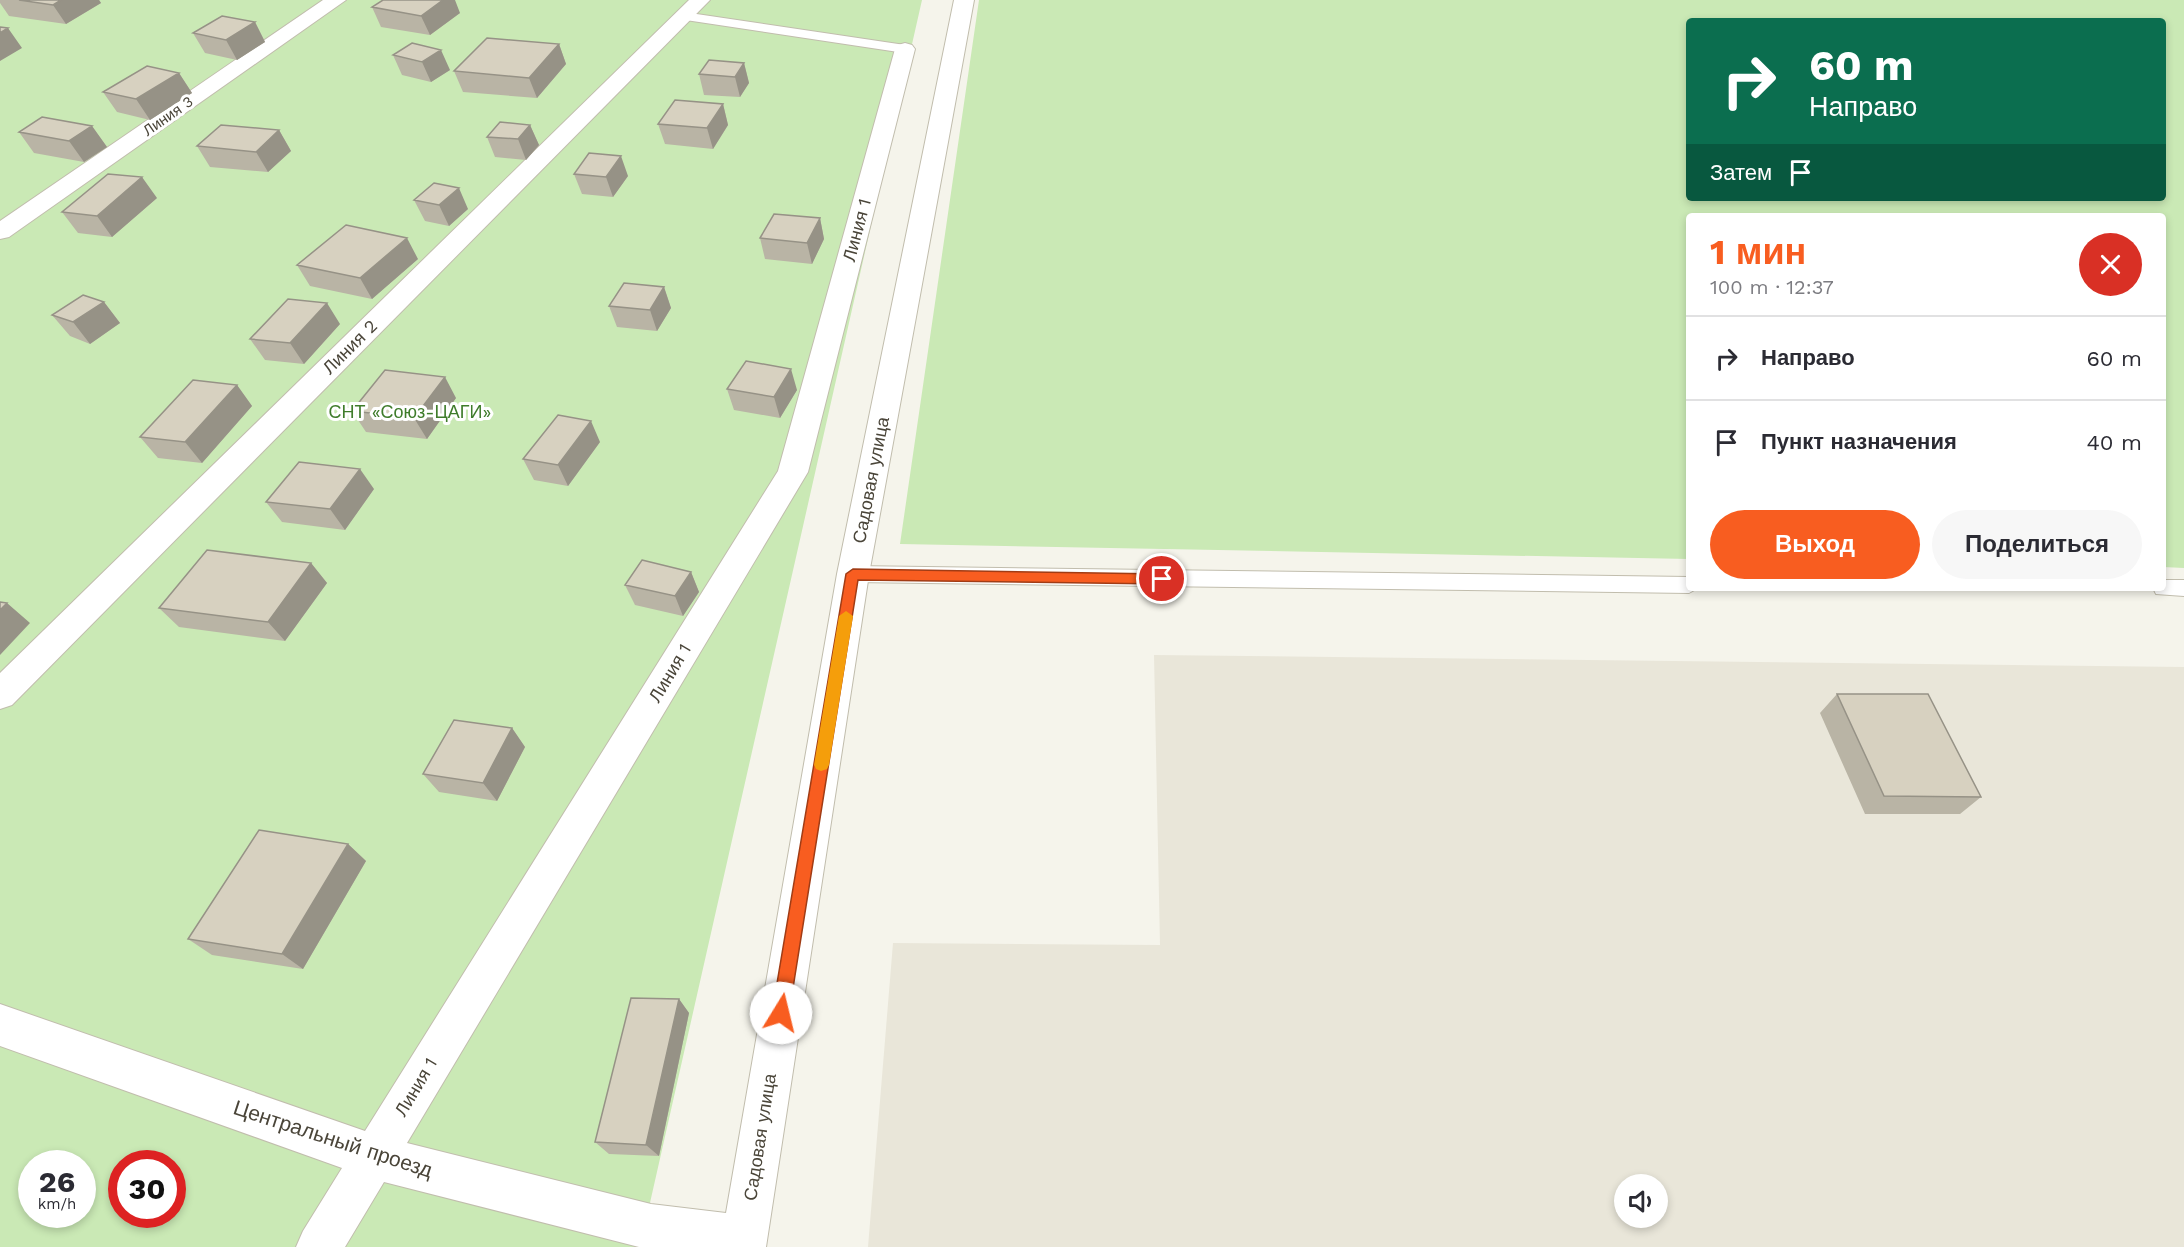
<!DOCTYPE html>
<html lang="ru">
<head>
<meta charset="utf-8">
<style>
	:root { --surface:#fff; --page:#f7f7f7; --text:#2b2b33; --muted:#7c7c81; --line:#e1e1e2; --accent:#f85d20 }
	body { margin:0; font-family:"Work Sans",sans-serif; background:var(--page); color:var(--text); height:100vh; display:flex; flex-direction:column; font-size:22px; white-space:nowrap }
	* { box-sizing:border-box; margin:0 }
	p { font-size:20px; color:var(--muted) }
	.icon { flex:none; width:33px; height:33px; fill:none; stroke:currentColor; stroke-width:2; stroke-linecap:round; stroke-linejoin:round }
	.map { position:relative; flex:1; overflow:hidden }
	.sheet { position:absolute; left:1686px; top:213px; width:480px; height:378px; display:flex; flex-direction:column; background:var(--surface); border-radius:6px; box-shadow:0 3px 9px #0003 }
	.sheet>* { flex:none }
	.banner { position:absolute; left:1686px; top:18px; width:480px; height:183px; border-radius:6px; box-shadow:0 3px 9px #0003; background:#0b6e4f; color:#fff; overflow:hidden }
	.controls { position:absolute; left:1614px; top:1174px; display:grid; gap:12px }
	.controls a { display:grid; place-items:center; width:54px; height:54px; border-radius:50%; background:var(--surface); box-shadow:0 3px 9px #0003; font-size:30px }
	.speed { position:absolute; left:18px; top:1150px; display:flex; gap:12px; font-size:30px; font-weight:700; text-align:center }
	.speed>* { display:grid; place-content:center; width:78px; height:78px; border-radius:50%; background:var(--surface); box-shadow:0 3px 9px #0003; line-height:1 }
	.speed small { font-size:15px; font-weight:400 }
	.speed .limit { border:9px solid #d22; background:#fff; color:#111 }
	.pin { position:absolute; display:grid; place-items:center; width:51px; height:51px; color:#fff; margin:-26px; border:3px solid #fff; border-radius:50%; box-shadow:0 2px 6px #0007 }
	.me { position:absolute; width:66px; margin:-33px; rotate:9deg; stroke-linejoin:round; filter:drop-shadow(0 0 4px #0008) }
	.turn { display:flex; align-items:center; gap:21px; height:126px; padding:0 24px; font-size:27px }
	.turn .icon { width:78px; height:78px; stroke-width:2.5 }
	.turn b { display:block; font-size:42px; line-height:51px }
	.then { display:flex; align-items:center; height:57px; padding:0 24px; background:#0003; gap:12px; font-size:22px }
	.round { display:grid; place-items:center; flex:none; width:63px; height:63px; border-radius:32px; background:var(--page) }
	.headline { display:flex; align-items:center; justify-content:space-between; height:102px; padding:0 24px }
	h1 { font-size:36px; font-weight:700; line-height:45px; color:var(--accent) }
	.button { display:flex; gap:12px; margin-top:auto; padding:12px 24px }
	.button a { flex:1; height:69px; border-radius:36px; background:var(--accent); color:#fff; font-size:24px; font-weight:700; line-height:69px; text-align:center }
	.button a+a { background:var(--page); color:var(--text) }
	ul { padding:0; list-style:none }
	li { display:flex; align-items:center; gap:18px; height:84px; padding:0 24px; border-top:2px solid var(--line) }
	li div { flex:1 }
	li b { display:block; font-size:22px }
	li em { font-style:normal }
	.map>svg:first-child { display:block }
	.residential { fill:#e9e6d9; fill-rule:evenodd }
	.green { fill:#cae9b5; fill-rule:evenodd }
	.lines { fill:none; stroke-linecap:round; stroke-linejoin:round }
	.service-casing { stroke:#c1bdad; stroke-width:2 }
	.minor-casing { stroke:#c1bdad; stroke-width:2 }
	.service { fill:#fff; fill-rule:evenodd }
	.minor { fill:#fff; fill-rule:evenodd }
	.wall { fill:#b9b4a5 }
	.shaded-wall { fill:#969286 }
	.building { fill:#d7d1c0; stroke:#969286; stroke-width:1.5 }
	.route { fill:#f85d20; stroke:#a13c15; stroke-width:1.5 }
	.slow { fill:#f59e0b }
	.labels { text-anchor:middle; stroke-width:6; stroke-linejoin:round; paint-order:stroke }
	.far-street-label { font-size:15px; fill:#4a4539; stroke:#fff }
	.street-label { font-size:18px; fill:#4a4539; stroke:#fff }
	.park-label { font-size:18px; fill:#3f7c2b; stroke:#fff }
	.near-street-label { font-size:21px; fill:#4a4539; stroke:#fff }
</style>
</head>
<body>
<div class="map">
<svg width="2184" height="1247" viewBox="0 0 2184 1247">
	<rect width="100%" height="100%" fill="#f5f4eb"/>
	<path class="residential" d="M1154,655L2184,667V1247H868L893,943L1160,945ZM1624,1185H1658V1218H1624Z"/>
	<path class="green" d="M0,0H922L640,1247H0ZM32,1164H82V1215H32ZM122,1164H172V1215H122Z
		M979,0H2184V568L2163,567V216H1689V559L900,544ZM1689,21H2163V198H1689Z"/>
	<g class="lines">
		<defs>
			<path id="service" d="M683,12L905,45L912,49L905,53L679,19L677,16L679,13Z
				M853,566L1689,577V588H1698L1689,593L853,582L846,579L843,574L846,569Z
				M2163,580H2184V596L2156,594L2153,588H2163Z"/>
			<path id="minor" d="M323,0H346L9,237L0,239V221Z
				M689,0H710L12,705L0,709V673Z
				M954,0H974L869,574L766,1247H639L384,1182L345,1247H296L303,1231L342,1168L0,1046V1004L365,1131L778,471L895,49L898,45L905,43L912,45L915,49L808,472L407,1143L651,1204L726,1213L837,574Z"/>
		</defs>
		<use href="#service" class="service-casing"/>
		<use href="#minor" class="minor-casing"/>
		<use href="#service" class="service"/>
		<use href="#minor" class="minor"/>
	</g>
	<path class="wall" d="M0,0H99L101,3L66,24L9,16L0,3Z
		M372,7L460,13L430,35L381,27Z
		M255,22L265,42L237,60L205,53L193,33Z
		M559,44L566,64L537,98L463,92L454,71Z
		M393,55L450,70L431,82L402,75Z
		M744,63L749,83L740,97L704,95L699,74Z
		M179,73L192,93L150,120L117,112L103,92Z
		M723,104L728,125L713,149L665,144L658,124Z
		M530,125L539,145L526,160L495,157L487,137Z
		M92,126L107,147L84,162L34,153L19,132Z
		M279,130L291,151L268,172L210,167L197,146Z
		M574,174L628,176L613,197L582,194Z
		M157,198L112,237L78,233L62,212Z
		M414,200L468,209L449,226L425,221Z
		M820,218L824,239L812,264L765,259L760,238Z
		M418,259L372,299L310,286L297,265Z
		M664,287L671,308L657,331L617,327L609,306Z
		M104,302L120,323L90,344L70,336L52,315Z
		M340,324L304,364L265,360L250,339Z
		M237,385L252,406L202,463L158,458L140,437Z
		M727,389L797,390L780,418L734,410Z
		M456,398L427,439L366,432L352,411Z
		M600,442L568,486L534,480L523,459Z
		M374,489L345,530L282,522L266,502Z
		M311,563L327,583L285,641L179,627L159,608Z
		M691,572L699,592L683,616L635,605L625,585Z
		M1837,694L1981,797L1960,814H1865L1820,713Z
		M512,728L525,747L497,801L439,792L423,774Z
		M348,844L366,861L303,969L212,955L188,939Z
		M679,999L689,1013L659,1156L609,1154L595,1142Z"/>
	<path class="shaded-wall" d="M61,0H99L101,3L66,24L53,5Z
		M443,0H455L460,13L430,35L421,16Z
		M255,22L265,42L237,60L226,40Z
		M8,28L22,48L0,61V33Z
		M559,44L566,64L537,98L529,78Z
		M441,50L450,70L431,82L422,62Z
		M744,63L749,83L740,97L735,77Z
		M179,73L192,93L150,120L136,99Z
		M723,104L728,125L713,149L707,128Z
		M530,125L539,145L526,160L518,139Z
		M92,126L107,147L84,162L69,141Z
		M279,130L291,151L268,172L256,152Z
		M621,156L628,176L613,197L606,177Z
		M142,177L157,198L112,237L97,216Z
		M459,188L468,209L449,226L439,205Z
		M820,218L824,239L812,264L807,243Z
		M407,238L418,259L372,299L360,278Z
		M664,287L671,308L657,331L650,310Z
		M104,302L120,323L90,344L73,322Z
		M327,303L340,324L304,364L290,343Z
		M791,369L797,390L780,418L774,397Z
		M445,377L456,398L427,439L414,418Z
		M237,385L252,406L202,463L185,442Z
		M591,421L600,442L568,486L558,465Z
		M360,469L374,489L345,530L330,509Z
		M311,563L327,583L285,641L268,622Z
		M691,572L699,592L683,616L675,596Z
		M7,603L30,623L0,655V610Z
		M512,728L525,747L497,801L483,783Z
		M348,844L366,861L303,969L282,954Z
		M679,999L689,1013L659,1156L646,1145Z"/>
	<path class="building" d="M19,0H61L53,5Z
		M383,0H443L421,16L372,7Z
		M222,16L255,22L226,40L193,33Z
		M0,27L8,28L0,33Z
		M487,38L559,44L529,78L454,71Z
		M412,43L441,50L422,62L393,55Z
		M709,60L744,63L735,77L699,74Z
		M147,66L179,73L136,99L103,92Z
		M675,100L723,104L707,128L658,124Z
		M42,117L92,126L69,141L19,132Z
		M500,122L530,125L518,139L487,137Z
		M221,125L279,130L256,152L197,146Z
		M589,153L621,156L606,177L574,174Z
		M108,174L142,177L97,216L62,212Z
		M434,183L459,188L439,205L414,200Z
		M774,214L820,218L807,243L760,238Z
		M346,225L407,238L360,278L297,265Z
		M624,283L664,287L650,310L609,306Z
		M83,295L104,302L73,322L52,315Z
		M288,299L327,303L290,343L250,339Z
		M746,361L791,369L774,397L727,389Z
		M385,370L445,377L414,418L352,411Z
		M193,380L237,385L185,442L140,437Z
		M558,415L591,421L558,465L523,459Z
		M299,462L360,469L330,509L266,502Z
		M207,550L311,563L268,622L159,608Z
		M642,560L691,572L675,596L625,585Z
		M0,602L7,603L0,610Z
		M1837,694H1928L1981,797L1884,796Z
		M454,720L512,728L483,783L423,774Z
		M259,830L348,844L282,954L188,939Z
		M631,998L679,999L646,1145L595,1142Z"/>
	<path class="route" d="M853,569L1162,574L1169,579L1162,584L858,580L789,1013L787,1019L781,1022L775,1019L772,1013L846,574Z"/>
	<path class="slow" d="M846,611L853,616L829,765L827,769L821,771L816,769L814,765L839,616Z"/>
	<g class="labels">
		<g class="far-street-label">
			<text transform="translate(168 116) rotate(-35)" y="5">Линия 3</text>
		</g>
		<g class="street-label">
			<text transform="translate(857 230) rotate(-75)" y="6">Линия 1</text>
			<text transform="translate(350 347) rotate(-45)" y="6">Линия 2</text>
			<text transform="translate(871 480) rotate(-79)" y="6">Садовая улица</text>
			<text transform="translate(670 673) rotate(-59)" y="6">Линия 1</text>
			<text transform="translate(416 1087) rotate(-59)" y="6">Линия 1</text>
			<text transform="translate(760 1137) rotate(-81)" y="6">Садовая улица</text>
		</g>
		<g class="park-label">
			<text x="410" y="418">СНТ «Союз-ЦАГИ»</text>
		</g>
		<g class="near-street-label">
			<text transform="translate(333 1139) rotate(18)" y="7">Центральный проезд</text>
		</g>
	</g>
</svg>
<div class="controls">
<a><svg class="icon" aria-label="sound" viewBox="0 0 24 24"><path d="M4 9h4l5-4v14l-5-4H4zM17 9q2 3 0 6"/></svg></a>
</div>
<div class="speed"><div>26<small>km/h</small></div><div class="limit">30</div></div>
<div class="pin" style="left:1162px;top:579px;background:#d93025"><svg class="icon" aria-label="arrive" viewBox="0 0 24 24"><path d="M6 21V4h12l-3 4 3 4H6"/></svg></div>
<svg class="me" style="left:781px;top:1013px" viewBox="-20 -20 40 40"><circle r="19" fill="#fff"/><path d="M0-13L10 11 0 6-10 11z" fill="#f85d20"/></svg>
<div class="banner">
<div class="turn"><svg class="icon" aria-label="right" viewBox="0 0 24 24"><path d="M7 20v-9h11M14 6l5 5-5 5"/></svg><div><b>60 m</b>Направо</div></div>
<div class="then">Затем<svg class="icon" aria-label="arrive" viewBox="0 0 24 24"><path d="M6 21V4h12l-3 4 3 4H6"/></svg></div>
</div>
<section class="sheet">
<div class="headline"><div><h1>1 мин</h1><p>100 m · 12:37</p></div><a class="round" style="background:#d93025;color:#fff"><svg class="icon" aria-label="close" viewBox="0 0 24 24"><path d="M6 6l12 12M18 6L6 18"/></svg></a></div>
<ul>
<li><svg class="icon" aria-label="right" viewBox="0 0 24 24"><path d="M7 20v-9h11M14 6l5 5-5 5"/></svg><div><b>Направо</b></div><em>60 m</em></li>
<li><svg class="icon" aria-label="arrive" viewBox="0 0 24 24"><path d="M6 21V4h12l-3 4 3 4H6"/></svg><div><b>Пункт назначения</b></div><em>40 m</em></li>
</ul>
<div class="button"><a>Выход</a><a>Поделиться</a></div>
</section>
</div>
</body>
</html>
